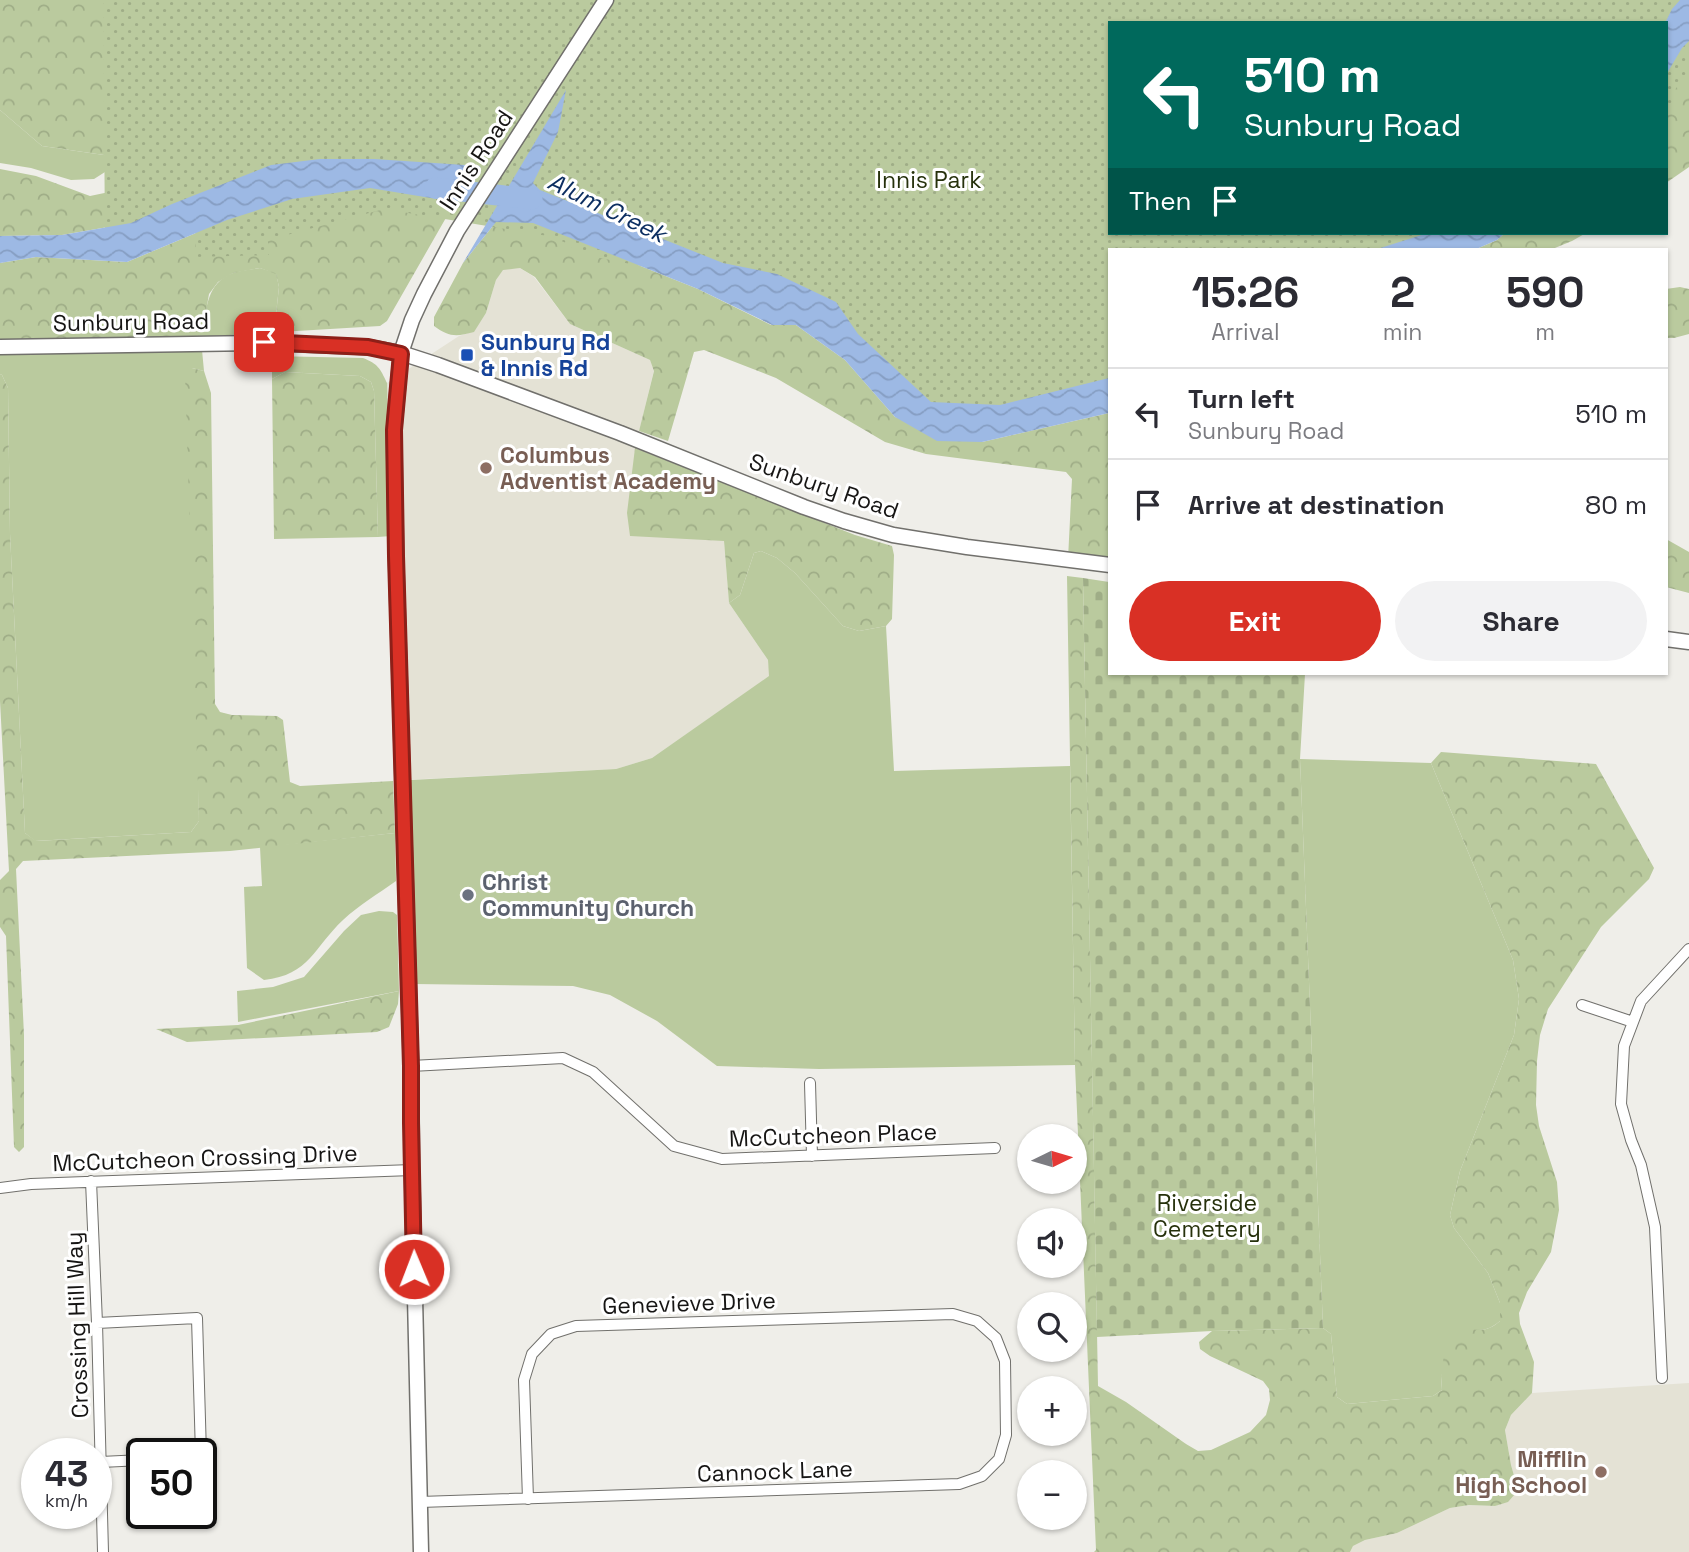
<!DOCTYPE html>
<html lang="en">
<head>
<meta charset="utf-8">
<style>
	:root { --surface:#fff; --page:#f2f2f3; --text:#2b2b33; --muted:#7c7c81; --line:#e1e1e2; --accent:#d93025 }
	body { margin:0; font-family:"Space Grotesk",sans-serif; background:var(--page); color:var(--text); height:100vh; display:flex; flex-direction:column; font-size:26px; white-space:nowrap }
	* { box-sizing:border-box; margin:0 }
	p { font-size:23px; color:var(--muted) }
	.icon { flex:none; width:38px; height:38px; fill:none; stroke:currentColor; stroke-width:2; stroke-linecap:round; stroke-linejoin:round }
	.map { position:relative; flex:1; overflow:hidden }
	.panel { position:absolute; left:1108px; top:248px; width:560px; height:427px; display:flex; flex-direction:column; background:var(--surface); border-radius:0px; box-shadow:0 2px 5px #0004 }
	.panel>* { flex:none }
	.banner { position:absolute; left:1108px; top:21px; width:560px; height:214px; border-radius:0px; box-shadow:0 2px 5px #0004; background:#00695c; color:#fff; overflow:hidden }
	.needle { width:46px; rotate:85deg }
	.controls { position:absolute; left:1017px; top:1124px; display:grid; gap:14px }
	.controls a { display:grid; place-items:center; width:70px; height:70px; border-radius:50%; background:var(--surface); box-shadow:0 2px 5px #0004; font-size:35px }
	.speed { position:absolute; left:21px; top:1438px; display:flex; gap:14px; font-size:35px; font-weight:700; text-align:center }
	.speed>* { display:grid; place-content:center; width:91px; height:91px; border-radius:50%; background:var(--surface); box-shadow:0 2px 5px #0004; line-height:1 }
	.speed small { font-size:18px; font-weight:400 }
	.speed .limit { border:4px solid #111; border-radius:10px; background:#fff; color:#111 }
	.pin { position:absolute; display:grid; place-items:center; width:60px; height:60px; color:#fff; margin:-30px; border-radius:14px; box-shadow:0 4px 10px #0006 }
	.me { position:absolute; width:77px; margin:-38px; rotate:359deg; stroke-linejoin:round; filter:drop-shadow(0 0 5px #0008) }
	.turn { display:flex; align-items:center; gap:24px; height:147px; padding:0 21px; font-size:32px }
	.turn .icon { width:91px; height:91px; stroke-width:2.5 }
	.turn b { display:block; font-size:49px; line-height:60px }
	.then { display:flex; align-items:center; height:66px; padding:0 21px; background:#0003; gap:14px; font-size:26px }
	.eta { display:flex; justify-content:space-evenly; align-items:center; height:119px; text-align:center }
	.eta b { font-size:42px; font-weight:800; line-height:49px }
	.primary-button { display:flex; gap:14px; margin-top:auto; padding:14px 21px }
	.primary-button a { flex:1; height:80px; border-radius:42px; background:var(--accent); color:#fff; font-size:28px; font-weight:800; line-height:80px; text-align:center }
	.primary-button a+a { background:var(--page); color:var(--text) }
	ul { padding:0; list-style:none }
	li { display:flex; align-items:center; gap:21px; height:91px; padding:0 21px; border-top:2px solid var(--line) }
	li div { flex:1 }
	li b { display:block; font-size:26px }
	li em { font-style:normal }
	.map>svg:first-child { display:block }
	.built { fill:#e4e2d5 }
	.grass { fill:#baca9e }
	.forest { fill:url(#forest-crowns) }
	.cemetery { fill:url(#cemetery-stones) }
	.park { fill:url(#park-dots) }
	.water { fill:url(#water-waves) }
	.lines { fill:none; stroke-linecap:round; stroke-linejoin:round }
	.river { stroke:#9db9e4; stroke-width:21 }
	.minor-casing { stroke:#71706c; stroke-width:12 }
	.secondary-casing { stroke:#71706c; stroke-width:17 }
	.primary-casing { stroke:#71706c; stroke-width:17 }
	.minor { stroke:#fff; stroke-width:10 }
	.secondary { stroke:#fff; stroke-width:14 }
	.primary { stroke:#fff; stroke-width:14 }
	.route-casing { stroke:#8d1f18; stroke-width:18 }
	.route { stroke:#d93025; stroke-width:12 }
	.transit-dot { fill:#1a4fb4; stroke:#fff; stroke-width:2.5 }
	.education-dot { fill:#8d6e63; stroke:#fff; stroke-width:2.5 }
	.worship-dot { fill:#6b7280; stroke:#fff; stroke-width:2.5 }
	.labels { text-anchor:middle; stroke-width:6; stroke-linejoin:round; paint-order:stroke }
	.street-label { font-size:23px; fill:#161514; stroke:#fff }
	.park-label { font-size:23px; fill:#26310c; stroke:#fff }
	.transit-label { font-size:23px; font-weight:bold; fill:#164399; stroke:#fff; text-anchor:start }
	.education-label { font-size:23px; font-weight:bold; fill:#785e54; stroke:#fff; text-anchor:start }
	.worship-label { font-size:23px; font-weight:bold; fill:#5b616d; stroke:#fff; text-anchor:start }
	.water-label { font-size:24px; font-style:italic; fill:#0c2e61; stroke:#fff }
</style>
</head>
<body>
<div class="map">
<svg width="1689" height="1552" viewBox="0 0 1689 1552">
	<defs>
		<pattern id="forest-crowns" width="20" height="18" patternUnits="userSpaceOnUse" patternTransform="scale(1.75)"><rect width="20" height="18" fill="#baca9e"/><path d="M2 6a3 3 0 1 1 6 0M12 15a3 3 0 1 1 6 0" fill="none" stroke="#9fad87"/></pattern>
		<pattern id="cemetery-stones" width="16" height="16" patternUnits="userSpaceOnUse" patternTransform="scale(1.75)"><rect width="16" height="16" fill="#baca9e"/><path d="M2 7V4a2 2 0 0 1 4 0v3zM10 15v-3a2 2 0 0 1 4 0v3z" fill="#9fad87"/></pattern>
		<pattern id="park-dots" width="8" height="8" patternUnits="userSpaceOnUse" patternTransform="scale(1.75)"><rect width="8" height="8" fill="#baca9e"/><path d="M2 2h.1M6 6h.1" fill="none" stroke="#9fad87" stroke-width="1.8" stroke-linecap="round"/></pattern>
		<pattern id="water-waves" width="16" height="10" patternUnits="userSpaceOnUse" patternTransform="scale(1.75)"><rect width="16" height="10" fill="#9db9e4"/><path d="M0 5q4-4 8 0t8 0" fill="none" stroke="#869ec3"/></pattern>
	</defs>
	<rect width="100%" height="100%" fill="#efeee9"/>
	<path class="built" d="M520,268L534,277L570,324L650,360L654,370L635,448L724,541L729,603L768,660L770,676L652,758L616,769L404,780L391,536L387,383L459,336L474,331L486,313L496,280L503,269Z
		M1689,1383V1552H1350L1353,1546L1365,1540L1397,1533L1450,1508L1469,1505L1495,1506L1515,1494V1479L1511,1465L1505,1430L1511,1415L1532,1393Z"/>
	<path class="grass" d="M0,110L42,146L104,155L116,165L94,179L71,180L31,168L0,163Z
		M260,268L276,273L279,287L276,314L280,332L194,337L202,333C207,309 206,283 233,273C241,270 251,270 260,268Z
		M202,350L204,371L192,368L199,821L191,832L35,841L25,833L10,534L8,388L2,375L0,374V353Z
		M272,356L363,358C378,364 380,368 387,383L391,536L378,537L374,391L371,382L360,376L285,372L272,379Z
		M761,551L777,558L795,573L843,626L859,631L886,626L894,771L1070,766L1075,1065L819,1069L717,1066L657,1021L610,995L573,986L414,984L411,780L616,769L652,758L769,676L768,660L729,603L740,595L754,553Z
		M1300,759L1431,763L1513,960L1519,999L1514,1035L1460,1171L1450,1215L1454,1228L1488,1273L1500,1303V1321C1487,1332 1481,1330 1465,1330L1441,1376L1442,1390L1433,1396L1347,1404L1337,1397L1331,1334L1323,1328Z
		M395,833L396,881C378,894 359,905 343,920C314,947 310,975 264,980L247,968L244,887L262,886L260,847Z
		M379,911L393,912L397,915L399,991L238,1022L237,991L273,987L304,977L344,931L361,915Z"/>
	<path class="forest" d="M0,0H178L131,223L62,235L0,236V169L36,176L90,196L114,191L104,155L42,146L0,110Z
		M1689,41V167L1666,183V75Z
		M455,202L387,321L380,326L280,332L276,314L279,287L276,274L260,268L233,273L218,282L209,294L202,334L194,337L0,340V263L36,257L127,262L227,220Z
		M496,222L533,223L698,289L771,325H796L845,360L895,417L982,442L1109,413V563L1068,559L1072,479L1066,472L926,454L885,442L776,378L704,350L694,352L668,441L639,431L654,371L650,360L570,324L535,277L520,268L503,270L496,280L486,313L474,332C456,337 449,337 434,326V317L463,263Z
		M1505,233H1586L1572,241L1550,250H1474L1497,240Z
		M1680,287L1689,289V334L1674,338H1666V289Z
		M192,368L204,371L211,393L215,704L220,712L232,715L277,716L283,720L290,782L300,786L393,781L395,833L230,851L23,861L16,869L24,1035V1147L19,1152L14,1147L6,936L0,927V880L9,871L0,701V374L2,375L8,388L10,534L25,833L36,841L191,832L199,821L185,374Z
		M285,372L360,376L371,382L374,391L378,537L274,539L272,379Z
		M635,448L855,535L892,546L894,555L892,619L886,626L859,631L843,626L795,573L777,558L761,551L754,553L740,595L729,603L724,541L630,536L627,513Z
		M1666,539L1689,552V593L1666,587Z
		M1067,576L1083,578L1098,1386L1126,1402L1186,1444L1198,1451L1211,1450L1250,1432L1266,1415L1270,1400L1269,1389L1263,1381L1210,1356L1200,1349L1199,1342L1212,1331L1323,1328L1331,1334L1337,1397L1347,1404L1433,1396L1442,1390L1441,1376L1445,1347L1465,1329C1481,1330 1487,1332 1500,1321V1303L1488,1273L1454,1228L1450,1215L1460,1171L1514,1035L1519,999L1513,960L1431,763L1441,752L1596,764L1654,868L1649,879L1601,927L1548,1009L1540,1035L1537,1061L1536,1105L1539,1126L1557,1182L1559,1210L1551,1252L1527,1292L1519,1313L1520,1324L1534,1362L1532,1393L1511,1415L1505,1430L1511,1465L1515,1479V1494L1508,1502L1495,1506L1469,1505L1450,1508L1397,1533L1365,1540L1353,1546L1350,1552H1094L1096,1550L1075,1065Z
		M399,991L398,1004L389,1027L377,1032L187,1042L156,1029L238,1025Z"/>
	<path class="cemetery" d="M1083,578L1109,582L1110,674H1305L1300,759L1323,1328L1212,1331L1097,1337Z"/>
	<path class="park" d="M103,0H1689V72L1673,92V103L1666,108V23H1110V233H1472L1431,250H1110L1109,394L993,427L920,408L779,293L600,258L593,253L576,250L564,242L548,236L384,209L268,240L269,255L196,257L195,220L105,236Z"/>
	<path class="water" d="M1680,0H1689V41L1682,48L1666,75L1665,23L1672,9Z
		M566,90L558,132L533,183L540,190L723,263L777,274L836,302L858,334L931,402L1000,405L1109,378V413L982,442L937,441L895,417L845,360L796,325H772L698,289L533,223L496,222L463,263Z
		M320,159H374L480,166L455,202L370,188L292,199L227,220L127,262L36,257L0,263V236L62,235L131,223L172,204L271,165Z
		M1428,233H1505L1497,240L1474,250H1374Z"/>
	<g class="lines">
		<path class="river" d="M435,188L532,199"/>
		<defs>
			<path id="minor" d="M1582,1005L1633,1022
				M411,1066L563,1058L593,1072L674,1146L722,1159L995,1148
				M810,1083L812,1156
				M91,1181L97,1323L103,1552
				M0,1188L31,1184L412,1170
				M97,1323L197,1318L201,1454
				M1662,1378L1655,1227L1641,1165L1631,1140L1621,1104L1624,1046L1641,1001L1689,949
				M101,1462L142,1460
				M420,1502L959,1484L982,1476L999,1459L1006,1435L1005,1361L996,1338L977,1321L953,1314L576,1326L551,1334L532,1354L524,1380L528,1499"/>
			<path id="secondary" d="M421,1552L412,1170L411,1066L396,556L394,430L401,353L412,320L424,294L457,231L606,0"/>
			<path id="primary" d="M0,347L264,343L368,347L401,353L438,365L620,433L804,507L844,521L893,535L967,547L1110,565
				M1666,639L1689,642"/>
		</defs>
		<use href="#minor" class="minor-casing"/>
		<use href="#secondary" class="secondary-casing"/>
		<use href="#primary" class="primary-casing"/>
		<use href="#minor" class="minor"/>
		<use href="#secondary" class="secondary"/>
		<use href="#primary" class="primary"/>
	</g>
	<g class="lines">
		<defs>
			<path id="route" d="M264,342L368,347L401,354L394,430L396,556L411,1066V1123L414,1269"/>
		</defs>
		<use href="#route" class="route-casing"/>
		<use href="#route" class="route"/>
	</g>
	<rect class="transit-dot" x="460" y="348" width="14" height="14" rx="3.5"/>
	<g class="education-dot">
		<circle cx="486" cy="468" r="7"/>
		<circle cx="1601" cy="1472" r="7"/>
	</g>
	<circle class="worship-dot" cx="468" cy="895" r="7"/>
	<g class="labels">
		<g class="street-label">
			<text transform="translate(476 160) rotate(-57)" y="8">Innis Road</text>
			<text transform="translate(131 322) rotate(-1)" y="8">Sunbury Road</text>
			<text transform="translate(824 486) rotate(19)" y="8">Sunbury Road</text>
			<text transform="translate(833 1135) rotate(-2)" y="8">McCutcheon Place</text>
			<text transform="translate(205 1158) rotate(-2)" y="8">McCutcheon Crossing Drive</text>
			<text transform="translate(689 1303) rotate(-2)" y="8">Genevieve Drive</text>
			<text transform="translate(77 1325) rotate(-92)" y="8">Crossing Hill Way</text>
			<text transform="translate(775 1471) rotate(-2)" y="8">Cannock Lane</text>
		</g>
		<g class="park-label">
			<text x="929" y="188">Innis Park</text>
			<text x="1207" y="1211">Riverside<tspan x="1207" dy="26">Cemetery</tspan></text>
		</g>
		<g class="transit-label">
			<text x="481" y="350">Sunbury Rd<tspan x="481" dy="26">&amp; Innis Rd</tspan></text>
		</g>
		<g class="education-label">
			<text x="500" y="463">Columbus<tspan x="500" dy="26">Adventist Academy</tspan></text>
			<text x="1587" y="1467" text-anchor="end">Mifflin<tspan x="1587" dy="26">High School</tspan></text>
		</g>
		<g class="worship-label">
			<text x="482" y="890">Christ<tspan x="482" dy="26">Community Church</tspan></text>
		</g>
		<g class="water-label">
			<text transform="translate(607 208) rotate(26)" y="8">Alum Creek</text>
		</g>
	</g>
</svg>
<div class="controls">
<a><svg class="needle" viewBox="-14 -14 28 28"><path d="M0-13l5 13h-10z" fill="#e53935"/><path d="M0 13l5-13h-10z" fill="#7c7c81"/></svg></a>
<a><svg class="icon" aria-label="sound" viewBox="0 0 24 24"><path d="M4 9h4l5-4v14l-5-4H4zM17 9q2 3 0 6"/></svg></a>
<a><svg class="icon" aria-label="search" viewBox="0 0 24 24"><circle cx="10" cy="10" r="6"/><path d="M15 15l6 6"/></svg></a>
<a>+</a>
<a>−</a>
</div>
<div class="speed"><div>43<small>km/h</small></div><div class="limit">50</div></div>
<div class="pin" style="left:264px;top:342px;background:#d93025"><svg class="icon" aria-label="arrive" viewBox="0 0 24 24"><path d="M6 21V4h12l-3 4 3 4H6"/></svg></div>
<svg class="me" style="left:414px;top:1269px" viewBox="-20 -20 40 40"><circle r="17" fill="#d93025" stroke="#fff" stroke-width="3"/><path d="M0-11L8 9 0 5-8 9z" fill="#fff"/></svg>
<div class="banner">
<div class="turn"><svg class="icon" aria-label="left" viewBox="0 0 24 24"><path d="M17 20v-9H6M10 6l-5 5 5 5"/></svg><div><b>510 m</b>Sunbury Road</div></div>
<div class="then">Then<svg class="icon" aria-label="arrive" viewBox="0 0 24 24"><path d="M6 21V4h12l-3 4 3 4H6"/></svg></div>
</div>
<section class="panel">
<div class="eta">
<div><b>15:26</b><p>Arrival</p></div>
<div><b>2</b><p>min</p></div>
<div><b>590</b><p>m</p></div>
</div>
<ul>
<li><svg class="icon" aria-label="left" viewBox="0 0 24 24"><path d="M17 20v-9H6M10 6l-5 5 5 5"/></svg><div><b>Turn left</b><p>Sunbury Road</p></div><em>510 m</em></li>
<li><svg class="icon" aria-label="arrive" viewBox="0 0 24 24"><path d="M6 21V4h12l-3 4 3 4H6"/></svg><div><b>Arrive at destination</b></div><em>80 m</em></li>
</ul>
<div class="primary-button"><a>Exit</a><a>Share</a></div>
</section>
</div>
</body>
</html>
